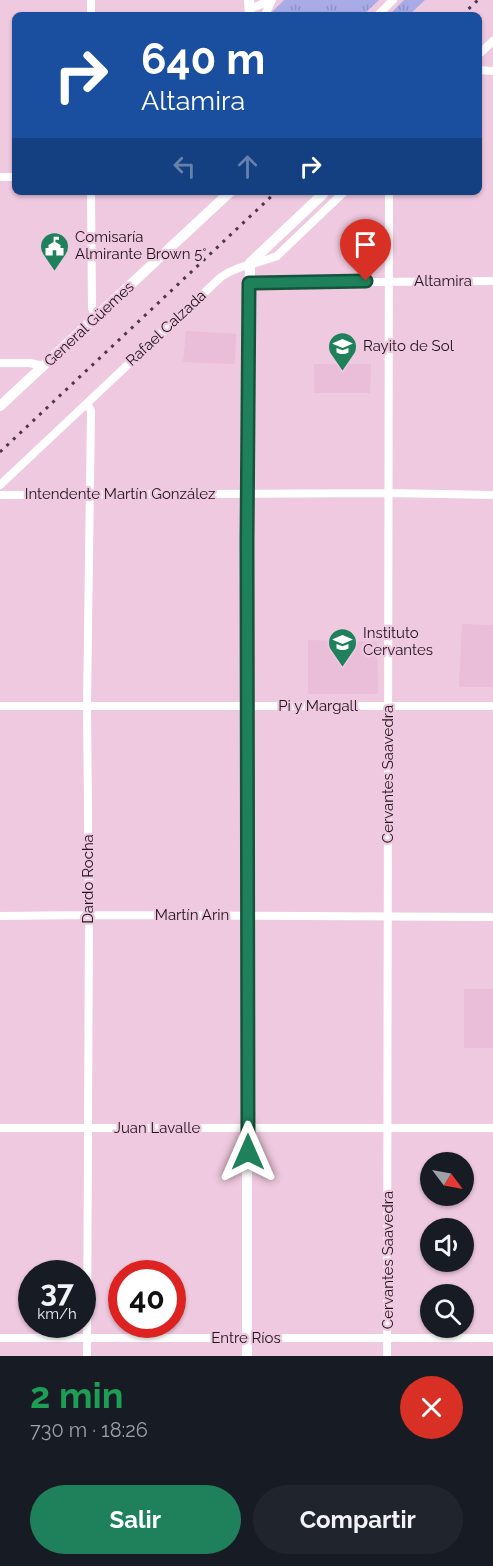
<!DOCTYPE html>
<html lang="es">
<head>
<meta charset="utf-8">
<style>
	:root { --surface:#171b24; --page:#20242c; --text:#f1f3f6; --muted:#9ea1a6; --accent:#1e815b }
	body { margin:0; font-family:Raleway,sans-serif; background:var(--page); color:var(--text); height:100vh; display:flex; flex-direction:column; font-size:22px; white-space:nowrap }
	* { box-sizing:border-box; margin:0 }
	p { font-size:20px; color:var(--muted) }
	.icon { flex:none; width:33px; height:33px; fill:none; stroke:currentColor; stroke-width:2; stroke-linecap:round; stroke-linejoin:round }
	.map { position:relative; height:1356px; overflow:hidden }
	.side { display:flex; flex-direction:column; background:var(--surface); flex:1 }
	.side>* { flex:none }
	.hud { position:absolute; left:12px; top:12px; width:470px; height:183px; border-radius:9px; box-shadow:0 2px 4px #0004; background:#1a4fa0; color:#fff; overflow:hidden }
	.needle { width:39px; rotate:122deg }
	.controls { position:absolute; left:420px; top:1152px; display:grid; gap:12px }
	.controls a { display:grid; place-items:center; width:54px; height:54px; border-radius:50%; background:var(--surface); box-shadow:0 2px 4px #0004; font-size:30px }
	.speed { position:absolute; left:18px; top:1260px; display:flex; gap:12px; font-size:30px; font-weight:700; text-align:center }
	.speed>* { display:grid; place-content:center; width:78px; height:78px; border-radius:50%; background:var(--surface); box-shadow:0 2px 4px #0004; line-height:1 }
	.speed small { font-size:15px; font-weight:400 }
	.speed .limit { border:9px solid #d22; background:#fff; color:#111 }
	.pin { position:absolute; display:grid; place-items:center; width:51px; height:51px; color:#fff; margin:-62px -26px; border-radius:50% 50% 50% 0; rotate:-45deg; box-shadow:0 0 6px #0007 }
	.pin .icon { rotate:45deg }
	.me { position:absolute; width:66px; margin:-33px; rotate:0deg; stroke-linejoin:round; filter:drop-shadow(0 0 4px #0008) }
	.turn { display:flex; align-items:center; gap:21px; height:126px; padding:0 30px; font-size:27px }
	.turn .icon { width:78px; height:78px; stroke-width:2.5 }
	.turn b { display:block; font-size:42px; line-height:51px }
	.lanes { display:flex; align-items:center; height:57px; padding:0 30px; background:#0003; justify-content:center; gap:30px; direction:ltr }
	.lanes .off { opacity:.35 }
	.round { display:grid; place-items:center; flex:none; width:63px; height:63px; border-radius:32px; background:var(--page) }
	.headline { display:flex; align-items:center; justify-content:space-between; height:102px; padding:0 30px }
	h1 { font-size:36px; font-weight:700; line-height:45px; color:#1e9e55 }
	.action { display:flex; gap:12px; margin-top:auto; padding:12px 30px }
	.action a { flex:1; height:69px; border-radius:36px; background:var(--accent); color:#fff; font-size:24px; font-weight:700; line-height:69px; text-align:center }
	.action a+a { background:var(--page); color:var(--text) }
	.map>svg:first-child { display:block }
	.built { fill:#eabdd8 }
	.park { fill:url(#park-tufts) }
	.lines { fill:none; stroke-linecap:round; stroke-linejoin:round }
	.minor { stroke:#fff; stroke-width:8 }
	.tertiary { stroke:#fff; stroke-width:10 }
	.rail { stroke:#4b3843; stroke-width:3; stroke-dasharray:3 6; stroke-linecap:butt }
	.route-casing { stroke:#14543b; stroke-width:15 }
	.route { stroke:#1e815b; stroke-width:10 }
	.labels { text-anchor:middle; stroke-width:4.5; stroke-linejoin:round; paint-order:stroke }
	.poi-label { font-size:15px; fill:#20131b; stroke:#efc9df; text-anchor:start }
	.street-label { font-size:15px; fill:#20131b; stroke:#efc9df }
</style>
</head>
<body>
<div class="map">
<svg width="493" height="1356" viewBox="0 0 493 1356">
	<defs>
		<pattern id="park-tufts" width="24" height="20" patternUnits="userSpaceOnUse" patternTransform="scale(1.5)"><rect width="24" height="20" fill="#a8abe5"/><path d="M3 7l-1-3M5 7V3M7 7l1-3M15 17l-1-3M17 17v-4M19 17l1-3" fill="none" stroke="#9092c4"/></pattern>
	</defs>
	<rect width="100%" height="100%" fill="#efc9df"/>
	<path class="built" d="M186,331L236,334L235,364L183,362Z
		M314,364H371L370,393H314Z
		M462,624L493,625V687H459Z
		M308,640L377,642L378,694H308Z
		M464,989H493V1048H464Z"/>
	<path class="park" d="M284,0H379L363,15H269Z
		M404,0H425L409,15H389Z"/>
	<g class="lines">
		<path class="minor" d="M91,0V15
			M250,9L271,0
			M265,15L272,0
			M378,15L393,0
			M478,55L493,41
			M478,70L493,71
			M0,177H15
			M91,192L92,307L95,318
			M249,283L493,281
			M0,363H30L43,366
			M0,485L221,277C239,265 257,264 277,256L344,192
			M0,495L388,493L493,495
			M0,706H493
			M0,916L89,915L493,917
			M0,1128H493
			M0,1338H493
			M87,1356L89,915L87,706L91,411L87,403
			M387,1356L389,192"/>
		<path class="tertiary" d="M249,0L250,15
			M0,406L230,192
			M247,1356V494L250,263L323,194"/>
		<path class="rail" d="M462,15L478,0
			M0,452L276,192"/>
	</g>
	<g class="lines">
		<defs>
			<path id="route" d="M248,1152L247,541L249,283L366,281"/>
		</defs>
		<use href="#route" class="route-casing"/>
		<use href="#route" class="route"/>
	</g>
	<defs>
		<symbol id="civic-pin" viewBox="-11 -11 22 30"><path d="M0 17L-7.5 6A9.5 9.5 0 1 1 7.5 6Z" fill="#1e815b" stroke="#efc9df"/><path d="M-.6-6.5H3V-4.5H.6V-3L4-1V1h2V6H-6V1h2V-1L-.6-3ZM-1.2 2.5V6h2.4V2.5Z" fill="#fff"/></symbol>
		<symbol id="school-pin" viewBox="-11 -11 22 30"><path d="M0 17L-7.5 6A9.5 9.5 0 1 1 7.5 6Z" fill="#1e815b" stroke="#efc9df"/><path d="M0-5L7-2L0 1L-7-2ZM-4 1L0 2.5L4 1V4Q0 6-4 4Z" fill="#fff"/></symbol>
	</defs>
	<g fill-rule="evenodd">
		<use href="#civic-pin" x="38" y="230" width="33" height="45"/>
		<use href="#school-pin" x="326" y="330" width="33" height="45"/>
		<use href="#school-pin" x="326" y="626" width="33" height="45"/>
	</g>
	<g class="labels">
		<g class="poi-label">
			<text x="75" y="242">Comisaría<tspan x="75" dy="17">Almirante Brown 5°</tspan></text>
			<text x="363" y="351">Rayito de Sol</text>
			<text x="363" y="638">Instituto<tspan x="363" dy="17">Cervantes</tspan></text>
		</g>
		<g class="street-label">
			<text x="443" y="286">Altamira</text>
			<text transform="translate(89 324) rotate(-43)" y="5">General Güemes</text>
			<text transform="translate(166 328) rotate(-43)" y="5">Rafael Calzada</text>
			<text x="120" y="499">Intendente Martín González</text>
			<text x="318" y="711">Pi y Margall</text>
			<text transform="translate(388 774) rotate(-90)" y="5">Cervantes Saavedra</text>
			<text transform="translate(88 879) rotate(-90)" y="5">Dardo Rocha</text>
			<text x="192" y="920">Martín Arin</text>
			<text x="157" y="1133">Juan Lavalle</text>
			<text transform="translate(388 1260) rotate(-90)" y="5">Cervantes Saavedra</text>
			<text x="246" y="1343">Entre Ríos</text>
		</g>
	</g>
</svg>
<div class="controls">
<a><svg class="needle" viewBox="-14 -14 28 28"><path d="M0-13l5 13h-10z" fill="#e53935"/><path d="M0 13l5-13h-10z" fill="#9ea1a6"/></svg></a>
<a><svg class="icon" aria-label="sound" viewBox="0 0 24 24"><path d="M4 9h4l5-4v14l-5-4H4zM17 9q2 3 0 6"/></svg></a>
<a><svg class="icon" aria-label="search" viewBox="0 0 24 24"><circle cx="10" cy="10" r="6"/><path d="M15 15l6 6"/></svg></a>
</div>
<div class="speed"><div>37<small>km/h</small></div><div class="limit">40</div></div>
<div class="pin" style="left:366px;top:281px;background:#d93025"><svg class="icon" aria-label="arrive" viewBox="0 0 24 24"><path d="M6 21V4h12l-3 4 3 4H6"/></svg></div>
<svg class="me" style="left:248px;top:1152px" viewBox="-20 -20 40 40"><path d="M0-17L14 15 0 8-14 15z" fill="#1e815b" stroke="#fff" stroke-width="4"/></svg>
<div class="hud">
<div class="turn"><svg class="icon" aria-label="right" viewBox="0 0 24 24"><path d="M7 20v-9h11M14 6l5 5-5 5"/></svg><div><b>640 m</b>Altamira</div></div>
<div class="lanes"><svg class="icon off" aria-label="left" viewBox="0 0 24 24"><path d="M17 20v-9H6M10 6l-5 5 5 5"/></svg><svg class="icon off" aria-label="ahead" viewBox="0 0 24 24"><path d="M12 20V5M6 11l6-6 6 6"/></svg><svg class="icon" aria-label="right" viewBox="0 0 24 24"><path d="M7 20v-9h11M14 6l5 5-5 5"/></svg></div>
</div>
</div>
<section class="side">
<div class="headline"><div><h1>2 min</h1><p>730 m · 18:26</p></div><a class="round" style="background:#d93025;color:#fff"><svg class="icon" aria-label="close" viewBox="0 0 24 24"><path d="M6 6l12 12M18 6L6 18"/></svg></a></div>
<div class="action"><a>Salir</a><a>Compartir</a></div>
</section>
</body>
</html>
